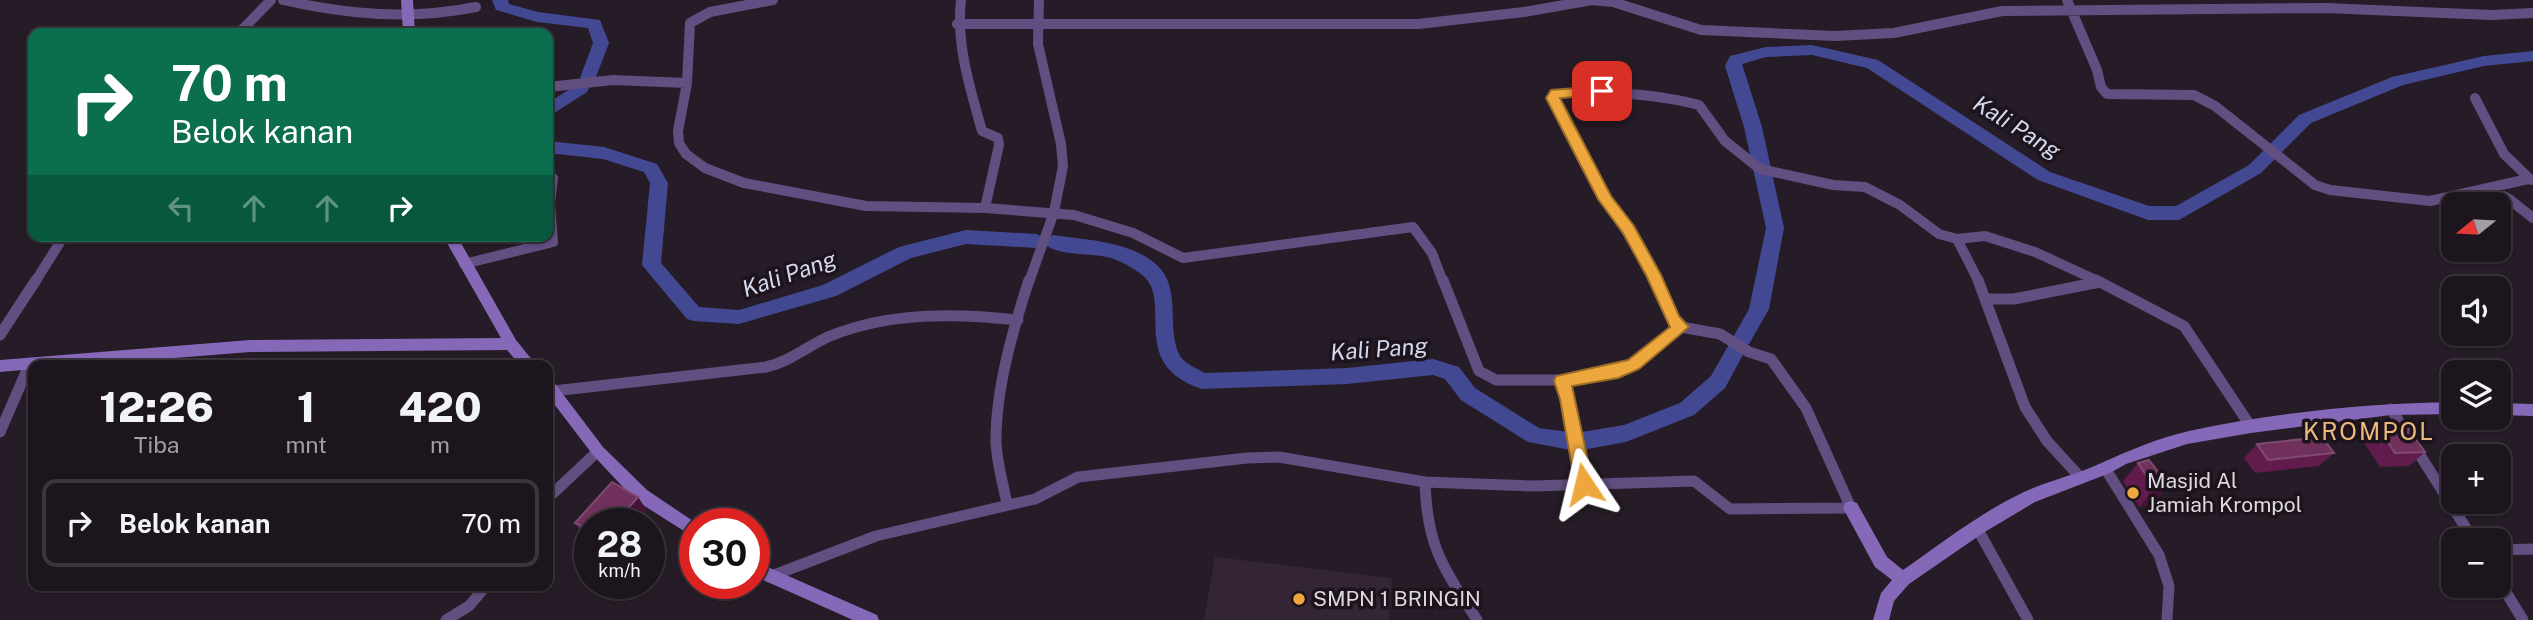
<!DOCTYPE html>
<html lang="id">
<head>
<meta charset="utf-8">
<style>
	:root { --surface:#1c151d; --page:#29222a; --text:#f1f3f6; --muted:#a09fa4; --line:#3a343b }
	body { margin:0; font-family:"Public Sans",sans-serif; background:var(--page); color:var(--text); height:100vh; display:flex; flex-direction:column; font-size:26px; white-space:nowrap }
	* { box-sizing:border-box; margin:0 }
	p { font-size:23px; color:var(--muted) }
	.icon { flex:none; width:38px; height:38px; fill:none; stroke:currentColor; stroke-width:2; stroke-linecap:round; stroke-linejoin:round }
	.map { position:relative; flex:1; overflow:hidden }
	.drawer { position:absolute; left:28px; top:360px; width:525px; height:231px; display:flex; flex-direction:column; background:var(--surface); border-radius:14px; box-shadow:0 2px 5px #0004,0 0 0 2px var(--line) }
	.drawer>* { flex:none }
	.guide { position:absolute; left:28px; top:28px; width:525px; height:214px; border-radius:14px; box-shadow:0 2px 5px #0004,0 0 0 2px var(--line); background:#0b6e4f; color:#fff; overflow:hidden }
	.needle { width:46px; rotate:252deg }
	.tools { position:absolute; left:2441px; top:192px; display:grid; gap:14px }
	.tools a { display:grid; place-items:center; width:70px; height:70px; border-radius:14px; background:var(--surface); box-shadow:0 2px 5px #0004,0 0 0 2px var(--line); font-size:35px }
	.speed { position:absolute; left:574px; top:508px; display:flex; gap:14px; font-size:35px; font-weight:700; text-align:center }
	.speed>* { display:grid; place-content:center; width:91px; height:91px; border-radius:50%; background:var(--surface); box-shadow:0 2px 5px #0004,0 0 0 2px var(--line); line-height:1 }
	.speed small { font-size:18px; font-weight:400 }
	.speed .limit { border:10px solid #d22; background:#fff; color:#111 }
	.pin { position:absolute; display:grid; place-items:center; width:60px; height:60px; color:#fff; margin:-30px; border-radius:14px; box-shadow:0 4px 10px #0006 }
	.me { position:absolute; width:77px; margin:-38px; rotate:350deg; stroke-linejoin:round; filter:drop-shadow(0 0 5px #0008) }
	.turn { display:flex; align-items:center; gap:24px; height:147px; padding:0 28px; font-size:32px }
	.turn .icon { width:91px; height:91px; stroke-width:2.5 }
	.turn b { display:block; font-size:49px; line-height:60px }
	.lanes { display:flex; align-items:center; height:66px; padding:0 28px; background:#0003; justify-content:center; gap:35px; direction:ltr }
	.lanes .off { opacity:.35 }
	.eta { display:flex; justify-content:space-evenly; align-items:center; height:119px; text-align:center }
	.eta b { font-size:42px; font-weight:800; line-height:49px }
	ul { padding:0; list-style:none }
	li { display:flex; align-items:center; gap:21px; height:88px; margin:0 14px 10px; padding:0 14px; border:4px solid var(--line); border-radius:14px }
	li div { flex:1 }
	li b { display:block; font-size:26px }
	li em { font-style:normal }
	.map>svg:first-child { display:block }
	.built { fill:#332534 }
	.lines { fill:none; stroke-linecap:round; stroke-linejoin:round }
	.river { fill:#434892; fill-rule:evenodd }
	.street-far1 { stroke:#614f81; stroke-width:10 }
	.street { stroke:#614f81; stroke-width:11 }
	.secondary { fill:#8668b8; fill-rule:evenodd }
	.wall { fill:#611b4c }
	.shaded-wall { fill:#441337 }
	.building { fill:#6f305c; stroke:#804a71; stroke-width:2 }
	.route { fill:#eea73d; stroke:#9b6d28; stroke-width:2 }
	.poi-dot { fill:#eea73d; stroke:#1c131d; stroke-width:2.5 }
	.labels { text-anchor:middle; stroke-width:7; stroke-linejoin:round; paint-order:stroke }
	.poi-label { font-size:21px; fill:#dfd8e0; stroke:#1c131d; text-anchor:start }
	.water-label { font-size:23px; font-style:italic; fill:#d4d8ee; stroke:#1c131d }
	.quarter-label { font-size:24px; letter-spacing:2px; fill:#ebb979; stroke:#1c131d }
</style>
</head>
<body>
<div class="map">
<svg width="2533" height="620" viewBox="0 0 2533 620">
	<rect width="100%" height="100%" fill="#261c27"/>
	<path class="built" d="M1215,557L1392,578L1389,620H1204Z"/>
	<g class="lines">
		<path class="river" d="M492,0H508L509,4L538,12L600,20L609,43L594,82L588,83L580,78L593,43L588,28L537,22L496,10Z
			M1812,45L1878,60L2050,172L2149,206H2176L2249,165L2299,115L2392,77L2484,56L2533,51V61L2484,66L2403,85L2311,123L2261,173L2179,220H2148L2038,180L1867,68L1812,55L1766,57L1742,64L1762,127L1784,228L1769,309L1749,344L1742,346L1745,351L1725,388L1694,415L1626,442L1576,451L1528,442L1461,400L1445,379L1433,375L1347,384L1202,389C1125,363 1176,300 1141,274C1133,268 1118,259 1107,257C1090,253 1057,256 1045,244L1037,248L966,244L911,258L836,296L739,324L694,321L687,319L642,265L650,183L644,172L603,159L548,153V141L604,147L657,164L668,183L661,263L699,307L739,310L823,285L899,247L966,230L1037,234L1045,239L1053,235C1086,240 1130,241 1157,265C1182,289 1166,326 1179,354C1183,363 1196,368 1205,373L1347,368L1433,359L1459,367L1475,388L1539,428L1576,433L1624,425L1680,403L1711,376L1728,346L1735,343L1732,339L1749,309L1766,228L1744,127L1725,66L1730,56L1766,47Z
			M581,82L589,88L587,92L548,117V103Z"/>
		<path class="street-far1" d="M283,0C348,15 410,20 476,7
			M773,0L710,12L690,23L687,83L678,131L679,143L686,154L705,168L744,183L866,206L985,208L1074,215L1133,233L1183,258L1413,227L1432,253L1443,282
			M961,0C956,45 970,88 982,131L998,138L999,145L985,208
			M2067,0L2097,70L2101,87L2107,94L2194,95L2215,106L2315,185L2330,190L2430,201L2528,179
			M957,24H1418L1524,12L1592,0L1613,2L1701,30L1835,36L1894,33L2002,11L2326,8L2491,15L2533,13
			M239,33L271,0
			M548,87L613,80L687,83
			M2475,98L2504,154L2531,180
			M2487,188L2509,199L2533,218
			M1957,239L1979,282
			M464,264L553,242L550,204L553,178
			M35,282L64,236
			M1029,282L1054,212L1063,166L1061,144L1038,44L1039,0
			M1655,282L1646,261L1605,199L1553,98L1556,94C1604,91 1652,93 1699,105L1725,141L1760,169L1833,185L1865,187L1900,205L1939,234L1957,239L1985,236L2035,252L2100,282"/>
		<path class="street" d="M1443,280L1479,371L1496,380H1558L1564,383L1584,484
			M1978,280L2025,407L2047,441L2079,476
			M2096,280L2184,326L2251,427
			M1985,299H2014L2100,282
			M0,335L36,280
			M1562,381L1634,365L1681,327
			M553,391L766,367C790,362 807,346 830,336C890,312 955,313 1018,320
			M2391,409L2474,541
			M0,432L30,363
			M2105,468L2159,555L2169,586L2167,620
			M1425,482C1427,547 1443,567 1477,620
			M548,498L598,451
			M1007,504C1003,483 996,460 996,440C996,388 1013,329 1029,280
			M1977,528L2028,620
			M2499,550L2533,549
			M769,577L876,536L1035,499L1078,477L1247,458L1279,457L1425,482L1534,486L1694,481L1730,509L1851,508L1806,408L1771,359L1749,352L1720,334L1681,327L1672,320L1654,280
			M2499,581L2523,620
			M446,620L469,606L486,586"/>
		<path class="secondary" d="M401,0H413L415,33H403Z
			M443,236H457L516,340L537,366H521L507,350L250,352L74,366H33V369L0,372V360L250,340L501,338Z
			M548,379L553,381L603,447L647,490L696,523L695,538L635,500L593,455L548,396Z
			M2454,402V414L2391,415L2251,433L2187,444L2126,464L2110,473L2035,502L1983,533L1909,584L1894,601L1889,620H1873L1881,593L1892,580L1875,567L1843,508L1845,503L1851,501L1857,503L1887,557L1903,570C1942,543 1981,512 2024,492C2048,481 2075,475 2099,464C2128,451 2158,438 2189,431C2274,413 2367,403 2454,402Z
			M2499,403L2533,404V416L2499,415Z
			M754,561L877,615L879,620H853L754,576Z"/>
	</g>
	<path class="wall" d="M2374,421L2425,452L2409,466L2380,467L2359,435Z
		M2257,444L2334,453L2319,466L2255,473L2244,458Z
		M2138,463L2169,486L2152,504L2139,507L2123,481Z
		M638,497L647,511L590,523V539L584,536L575,523Z"/>
	<path class="shaded-wall" d="M2169,486L2152,504L2139,507L2155,489Z
		M638,497L647,511L636,523H615Z"/>
	<path class="building" d="M2374,421H2403L2425,452L2395,453Z
		M2322,437L2334,453L2268,460L2257,444Z
		M2149,460L2169,486L2155,489L2138,463Z
		M612,482L638,497L615,523H590V530L575,523Z"/>
	<path class="route" d="M1602,86L1609,91L1607,94L1560,98L1611,196L1634,226L1661,275L1679,316L1689,327L1639,369L1618,378L1572,386L1593,484L1584,492L1575,484L1560,399L1554,381L1556,376L1628,360L1670,327L1646,275L1623,233L1598,199L1546,98L1551,90Z"/>
	<g class="poi-dot">
		<circle cx="2133" cy="493" r="7"/>
		<circle cx="1299" cy="599" r="7"/>
	</g>
	<g class="labels">
		<g class="poi-label">
			<text x="2147" y="488">Masjid Al<tspan x="2147" dy="24">Jamiah Krompol</tspan></text>
			<text x="1313" y="606">SMPN 1 BRINGIN</text>
		</g>
		<g class="water-label">
			<text transform="translate(2017 127) rotate(32)" y="8">Kali Pang</text>
			<text transform="translate(789 274) rotate(-19)" y="8">Kali Pang</text>
			<text transform="translate(1379 349) rotate(-4)" y="8">Kali Pang</text>
		</g>
		<g class="quarter-label">
			<text x="2369" y="440">KROMPOL</text>
		</g>
	</g>
</svg>
<div class="tools">
<a><svg class="needle" viewBox="-14 -14 28 28"><path d="M0-13l5 13h-10z" fill="#e53935"/><path d="M0 13l5-13h-10z" fill="#a09fa4"/></svg></a>
<a><svg class="icon" aria-label="sound" viewBox="0 0 24 24"><path d="M4 9h4l5-4v14l-5-4H4zM17 9q2 3 0 6"/></svg></a>
<a><svg class="icon" aria-label="layers" viewBox="0 0 24 24"><path d="M12 4l9 5-9 5-9-5zM3 14l9 5 9-5"/></svg></a>
<a>+</a>
<a>−</a>
</div>
<div class="speed"><div>28<small>km/h</small></div><div class="limit">30</div></div>
<div class="pin" style="left:1602px;top:91px;background:#d93025"><svg class="icon" aria-label="arrive" viewBox="0 0 24 24"><path d="M6 21V4h12l-3 4 3 4H6"/></svg></div>
<svg class="me" style="left:1584px;top:484px" viewBox="-20 -20 40 40"><path d="M0-17L14 15 0 8-14 15z" fill="#eea73d" stroke="#fff" stroke-width="4"/></svg>
<div class="guide">
<div class="turn"><svg class="icon" aria-label="right" viewBox="0 0 24 24"><path d="M7 20v-9h11M14 6l5 5-5 5"/></svg><div><b>70 m</b>Belok kanan</div></div>
<div class="lanes"><svg class="icon off" aria-label="left" viewBox="0 0 24 24"><path d="M17 20v-9H6M10 6l-5 5 5 5"/></svg><svg class="icon off" aria-label="ahead" viewBox="0 0 24 24"><path d="M12 20V5M6 11l6-6 6 6"/></svg><svg class="icon off" aria-label="ahead" viewBox="0 0 24 24"><path d="M12 20V5M6 11l6-6 6 6"/></svg><svg class="icon" aria-label="right" viewBox="0 0 24 24"><path d="M7 20v-9h11M14 6l5 5-5 5"/></svg></div>
</div>
<section class="drawer">
<div class="eta">
<div><b>12:26</b><p>Tiba</p></div>
<div><b>1</b><p>mnt</p></div>
<div><b>420</b><p>m</p></div>
</div>
<ul>
<li><svg class="icon" aria-label="right" viewBox="0 0 24 24"><path d="M7 20v-9h11M14 6l5 5-5 5"/></svg><div><b>Belok kanan</b></div><em>70 m</em></li>
</ul>
</section>
</div>
</body>
</html>
